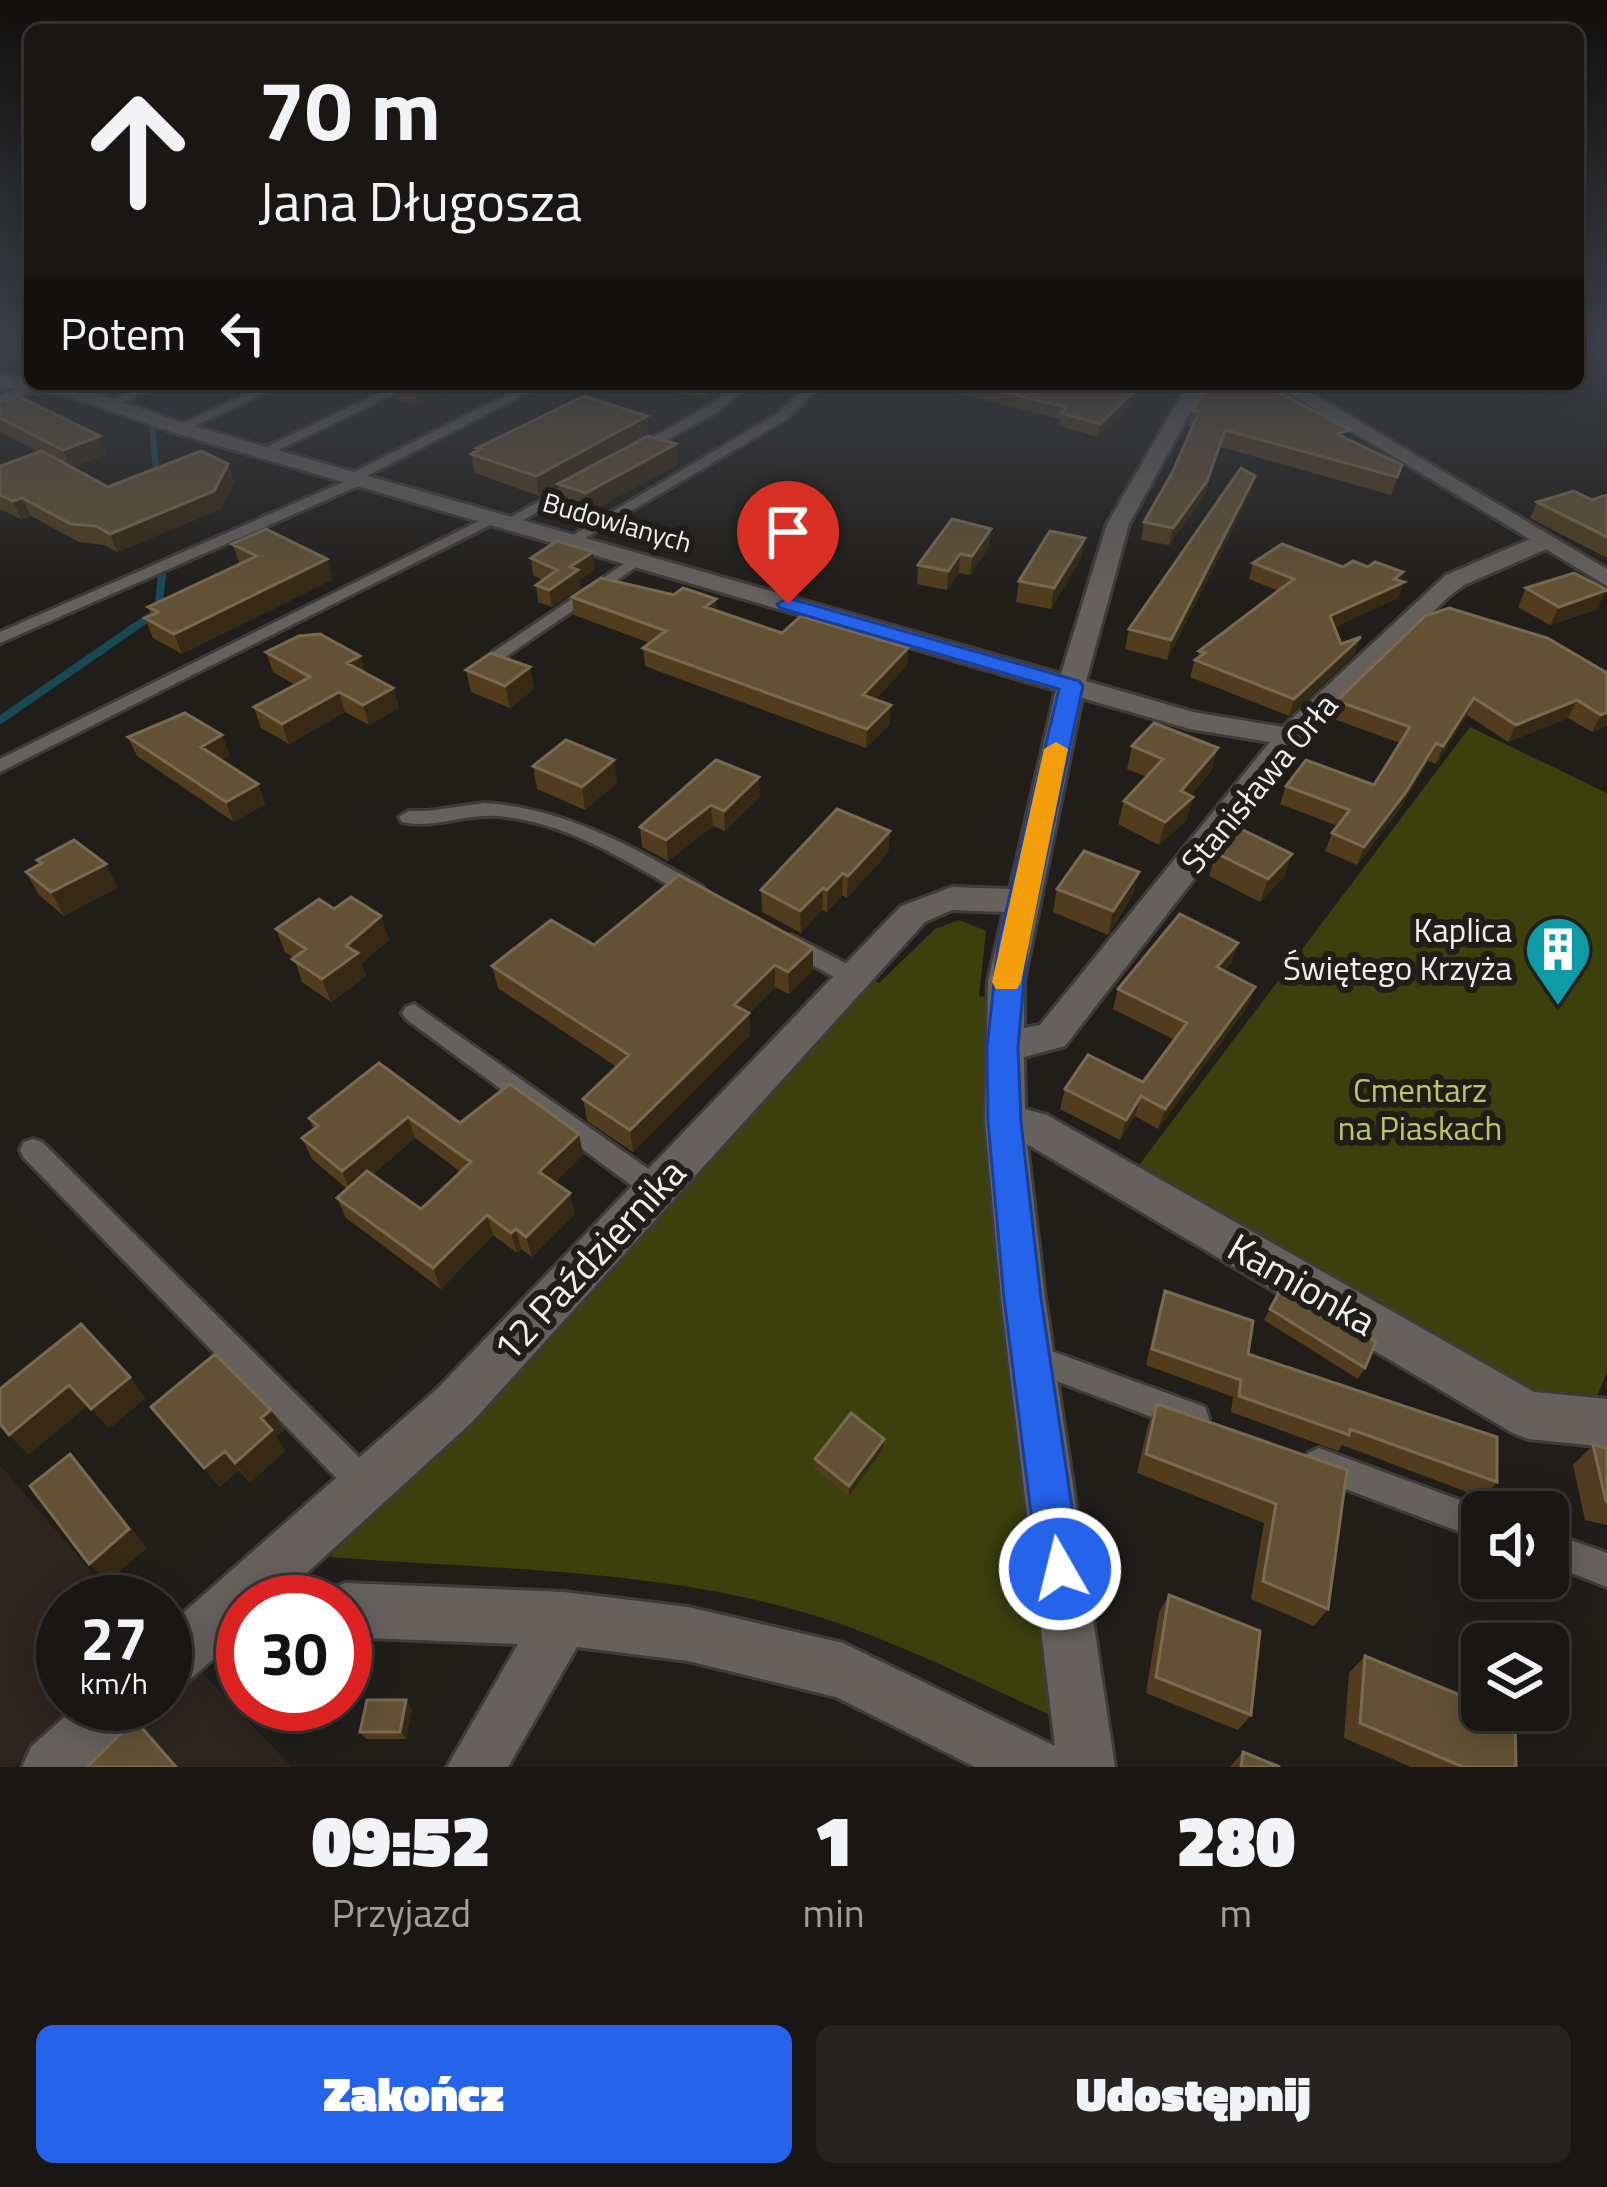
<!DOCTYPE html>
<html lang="pl">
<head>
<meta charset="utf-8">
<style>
	:root { --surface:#191614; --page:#262322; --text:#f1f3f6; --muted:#9f9fa0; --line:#373534; --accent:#2563eb }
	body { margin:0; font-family:"Titillium Web",sans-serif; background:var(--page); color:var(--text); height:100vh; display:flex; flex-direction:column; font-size:45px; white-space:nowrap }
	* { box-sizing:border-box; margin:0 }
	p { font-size:39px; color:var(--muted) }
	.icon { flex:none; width:66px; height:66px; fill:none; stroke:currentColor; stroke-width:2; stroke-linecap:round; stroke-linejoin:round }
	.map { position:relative; height:1767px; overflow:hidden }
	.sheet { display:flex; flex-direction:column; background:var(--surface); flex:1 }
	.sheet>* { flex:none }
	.hud { position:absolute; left:24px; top:24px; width:1560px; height:366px; border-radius:18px; box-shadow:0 6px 30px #0003,0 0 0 3px var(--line); background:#191614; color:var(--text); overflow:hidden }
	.controls { position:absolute; left:1461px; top:1491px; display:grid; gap:24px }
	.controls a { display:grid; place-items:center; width:108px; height:108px; border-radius:18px; background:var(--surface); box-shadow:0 6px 30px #0003,0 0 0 3px var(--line); font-size:60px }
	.speed { position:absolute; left:36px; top:1575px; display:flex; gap:24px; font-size:60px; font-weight:700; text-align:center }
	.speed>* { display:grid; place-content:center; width:156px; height:156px; border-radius:50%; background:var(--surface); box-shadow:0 6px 30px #0003,0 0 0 3px var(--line); line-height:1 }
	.speed small { font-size:30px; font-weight:400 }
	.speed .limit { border:18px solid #d22; background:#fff; color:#111 }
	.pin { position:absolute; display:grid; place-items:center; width:102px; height:102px; color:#fff; margin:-123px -51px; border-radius:50% 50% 50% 0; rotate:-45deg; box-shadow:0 0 12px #0007 }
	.pin .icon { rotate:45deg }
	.me { position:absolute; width:132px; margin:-66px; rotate:352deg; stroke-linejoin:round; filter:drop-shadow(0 0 9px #0008) }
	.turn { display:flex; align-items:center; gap:42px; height:252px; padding:0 36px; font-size:54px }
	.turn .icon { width:156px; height:156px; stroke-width:2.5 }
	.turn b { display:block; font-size:84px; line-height:102px }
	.then { display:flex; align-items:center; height:114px; padding:0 36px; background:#0003; gap:24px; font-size:45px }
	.eta { display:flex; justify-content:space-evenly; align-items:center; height:204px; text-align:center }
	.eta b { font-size:72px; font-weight:800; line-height:84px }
	.action { display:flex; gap:24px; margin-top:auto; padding:24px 36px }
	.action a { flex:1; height:138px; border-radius:18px; background:var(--accent); color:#fff; font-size:48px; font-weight:800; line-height:138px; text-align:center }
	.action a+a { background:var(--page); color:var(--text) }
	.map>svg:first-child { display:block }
	.built { fill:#2e261e }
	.green { fill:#3b400d }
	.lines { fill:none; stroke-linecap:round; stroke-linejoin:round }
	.stream-far1 { stroke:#194957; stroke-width:6 }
	.stream { stroke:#194957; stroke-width:8 }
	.service-casing { stroke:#3e3b39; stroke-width:6 }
	.minor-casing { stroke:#3e3b39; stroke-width:6 }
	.tertiary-casing { stroke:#3e3b39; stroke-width:6 }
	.service { fill:#66615d; fill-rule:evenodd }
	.minor { fill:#66615d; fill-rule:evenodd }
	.tertiary { fill:#66615d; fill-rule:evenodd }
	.wall { fill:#513d1e; fill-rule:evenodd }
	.shaded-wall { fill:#372913 }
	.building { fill:#625134; stroke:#796a51; stroke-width:3 }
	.route { fill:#2563eb; stroke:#184099; stroke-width:3 }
	.slow { fill:#f59e0b }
	.labels { text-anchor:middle; stroke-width:12; stroke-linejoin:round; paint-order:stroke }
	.far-street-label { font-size:27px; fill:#f2f0ed; stroke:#211e1a }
	.street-label { font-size:33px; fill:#f2f0ed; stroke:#211e1a }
	.poi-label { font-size:33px; fill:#f2f0ed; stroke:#211e1a; text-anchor:end }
	.park-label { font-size:33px; fill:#bcc865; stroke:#211e1a }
	.near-street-label { font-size:39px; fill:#f2f0ed; stroke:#211e1a }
</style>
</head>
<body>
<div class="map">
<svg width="1607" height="1767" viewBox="0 0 1607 1767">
	<rect width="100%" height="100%" fill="#211e1a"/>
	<path class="built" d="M0,1465L117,1602H63V1704H88L14,1767H0Z
		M197,1667L292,1767H85L155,1704H165V1695Z"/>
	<path class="green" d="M1470,727L1607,793V1372L1597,1396L1535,1391L1139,1165Z
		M959,920L986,931L979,996L990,998L1052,1716C966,1677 879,1632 788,1608C641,1568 481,1569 330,1557L871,979L879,983L935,929Z"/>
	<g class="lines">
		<path class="stream-far1" d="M77,388L82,384
			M99,393L111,397
			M124,402L151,412
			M152,426L157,478"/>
		<path class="stream" d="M0,720L158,611L162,575"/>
		<defs>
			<path id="service" d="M34,384L43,387L0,403V395Z
				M146,384H162L115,406L105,403Z
				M268,384H284L184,431L173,428Z
				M398,384H414L268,455L256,452Z
				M529,384H544L365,477V483L0,643V632L348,480V475Z
				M738,384H752L715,413L639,455L627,452L707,407Z
				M810,384H823L785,420L575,544L563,541L777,414Z
				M581,478L588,482L586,485L512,526L500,523Z
				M491,515L498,519L496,522L0,772V759Z
				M637,555L642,557V563L507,656L501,657L493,652Z
				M484,803C566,808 632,847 702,886L706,891L695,898L688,896C627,862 567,821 496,816C464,814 434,829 402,822L399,817L409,811H428Z
				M791,935L861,971L864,977L861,983H845L783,949L780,943L783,937Z
				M414,1004L664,1180L668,1188L664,1196L655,1199L646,1196L406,1019L402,1013L406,1007Z
				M33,1139L42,1142L377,1475L382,1486L377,1497L366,1502L355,1497L24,1158L20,1150L24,1142Z
				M1032,1344L1205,1407L1209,1418L1205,1429L1194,1433L1022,1368L1017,1358L1022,1348Z
				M1319,1448L1492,1512H1482V1540L1308,1475L1303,1464L1308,1453Z
				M1548,1532L1607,1553V1587L1548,1564Z"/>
			<path id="minor" d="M0,375L30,380V384L81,388L186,424L1061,674L1107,524L1188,384H1206L1129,524L1086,681L1193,712L1283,727L1446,575L1535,537H1551V547L1464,585L1448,597L1299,743L1065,1046L1024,1057L1025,1109L1047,1115L1534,1392L1607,1399V1447L1528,1439L1511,1432L1027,1144L1045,1298L1115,1767H975L836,1697L688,1661L577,1647L508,1767H447L518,1644L345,1637V1602H322L326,1591L345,1583L564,1592L688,1607L843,1643L1055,1746L1001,1298L985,1122L988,981L1004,912L952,910L925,922L472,1422L275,1602H243V1632L184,1685L165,1694V1629L438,1388L901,906L952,887L1010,889L1056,690L172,432L71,397L0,387ZM1082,698L1190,729L1270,742L1040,1025L1024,1028V981Z
				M79,1704H150L142,1724L94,1767H22L31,1747Z"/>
			<path id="tertiary" d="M1274,384H1296L1607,569V586Z"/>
		</defs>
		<use href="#service" class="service-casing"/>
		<use href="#minor" class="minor-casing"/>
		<use href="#tertiary" class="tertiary-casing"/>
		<use href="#service" class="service"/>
		<use href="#minor" class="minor"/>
		<use href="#tertiary" class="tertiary"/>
	</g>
	<path class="wall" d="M339,384H388L370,392Z
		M393,384H460L418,405L394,399L391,385Z
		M627,384H726L707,399Z
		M960,384H1145L1144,391L1098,437L1059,426L1060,419L959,394Z
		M0,402L107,454L72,467L108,487L228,464L234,482L221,509L117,552L104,545L79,542L31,516L21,519L0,509V466L39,452L0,432Z
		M1192,410L1348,439L1402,465L1391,495L1221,447L1203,498L1169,545L1141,540L1144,522L1172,473L1192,427L1188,426Z
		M647,416L648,435L627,447L678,464L589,513L561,504L559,485L539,496L475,473L471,454L478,451L477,448Z
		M1250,494L1167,660L1125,649L1129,629Z
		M1607,495V558L1530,518L1537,502L1592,500Z
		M991,529L989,547L970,575L959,573L947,590L917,584L918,565Z
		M1085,538L1081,558L1051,609L1016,602L1019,581Z
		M232,544L333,579L182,654L153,638L145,618L151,615L148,607L240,564Z
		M531,558L595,569L579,580L581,588L552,607L538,602L536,585L543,580L533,575Z
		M1253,563L1343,567H1368L1403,572L1400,581L1404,582L1398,598L1335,627L1341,644L1355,654L1289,716L1190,677L1195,660L1198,658L1199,651L1279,591L1249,579Z
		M1526,588L1598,609L1550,625L1518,607Z
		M572,597L716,611L782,633L908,648L907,666L875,699L890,724L866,748L645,666L643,648L650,643L574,615Z
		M266,652L360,656L365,673L393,688L399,708L369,725L345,712L289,744L261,728L254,707L295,685L273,672Z
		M530,667L534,689L510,708L471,692L466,670Z
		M1607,673V726L1592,732L1568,718L1508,742L1467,715L1436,764L1428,761L1399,810L1357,865L1325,851L1332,833L1338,826L1280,804L1286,786L1374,785L1400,743L1331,718L1337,701Z
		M128,737L230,755L221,760L258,784L265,804L234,822L137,756Z
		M1132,746L1212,770L1190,796L1187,820L1159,845L1118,824L1124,801L1147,777L1127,769Z
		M716,760L760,797L725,831L713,826L668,861L642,847L640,827Z
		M533,766L617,783L585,810L537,789Z
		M890,831L888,853L847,898L842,895L827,912L822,910L801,933L762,912L761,890Z
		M1216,853L1292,854L1284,877L1260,902L1209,876Z
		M37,860L118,887L64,916L39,895L26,872L40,865Z
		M1057,889L1133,895L1108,935L1053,912Z
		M276,929L389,940L361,964L366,976L331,1002L302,982L294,958L285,952Z
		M1238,943L1231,963L1224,971L1255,987L1247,1007L1158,1129L1135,1116L1120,1140L1060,1109L1065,1089L1143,1082L1175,1040L1113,1009L1118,989Z
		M594,945L813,948V970L789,994L775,987L749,1013L750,1035L633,1152L587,1121L583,1099L617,1067L498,988L492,966Z
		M379,1063L460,1123L579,1134L583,1155L555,1182L575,1214L532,1257L521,1249L517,1253L493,1235L441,1289L346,1218L337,1198L347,1189L312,1159L302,1138L314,1130L309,1118ZM415,1138L461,1172L421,1209L372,1175Z
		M1282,1287L1365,1368L1358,1379L1264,1320Z
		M1165,1291L1248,1354L1497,1482L1483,1498L1342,1445L1338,1451L1231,1412L1233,1397L1146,1365L1159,1308Z
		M1157,1404L1347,1470L1328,1609L1314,1626L1251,1599L1264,1523L1137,1473L1148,1425Z
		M151,1407L271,1410L284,1430L276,1437L285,1451L250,1483L239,1470L220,1487Z
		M1593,1445L1607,1448V1525L1585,1520L1573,1465Z
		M883,1449L849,1496L815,1469V1459Z
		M1169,1595L1251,1715L1238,1730L1146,1693L1159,1612Z
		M1365,1656L1516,1767H1411L1344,1738L1349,1673Z
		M412,1708L406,1739H366L360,1732Z
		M1243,1752L1280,1767H1230Z"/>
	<path class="shaded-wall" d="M319,384H336L321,391Z
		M368,384H388L370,392Z
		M430,384H460L418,405L415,392Z
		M708,384H726L707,399Z
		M1141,384H1145L1144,391L1098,437L1100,424Z
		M647,416L648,435L539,496L536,476Z
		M1225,430L1221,447L1203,498L1169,545L1173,528Z
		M100,436L107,454L70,468L63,450Z
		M676,444L678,464L589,513L586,493Z
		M228,464L234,482L221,509L117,552L110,534Z
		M1255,476L1250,494L1167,660L1171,640Z
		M22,498L31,516L21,519L13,501Z
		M991,529L989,547L970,575L972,556Z
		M1085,538L1081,558L1051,609L1054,588Z
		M593,552L595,569L579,580L581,588L552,607L549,590L570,567Z
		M960,554L959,573L947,590L948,571Z
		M327,559L333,579L182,654L174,634Z
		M1403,572L1399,585L1404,582L1398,598L1325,632L1330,616Z
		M1607,591L1598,609L1550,625L1559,607Z
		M716,599L717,617L705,607Z
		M1361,637L1355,654L1289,716L1294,699Z
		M908,648L907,666L862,714L863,695Z
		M360,656L366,676L347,663Z
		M530,667L534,689L510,708L505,686Z
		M393,688L399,708L369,725L363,705Z
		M339,692L345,712L289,744L282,724Z
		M1474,698L1467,715L1436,764L1443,746Z
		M1577,700L1568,718L1508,742L1516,725Z
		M891,705L890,724L866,748L867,729Z
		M1607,712V726L1592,732L1601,715Z
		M222,735L230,755L209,766L201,747Z
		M1436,743L1428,761L1399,810L1357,865L1364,847Z
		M1218,748L1212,770L1177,811L1193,797L1187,820L1159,845L1165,822L1181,791Z
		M614,760L617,783L585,810L582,787Z
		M759,777L760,797L725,831L724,811Z
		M258,784L265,804L234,822L226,802Z
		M711,805L713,826L668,861L666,840Z
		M890,831L888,853L847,898L848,876Z
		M1292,854L1284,877L1260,902L1268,879Z
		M106,864L118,887L64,916L51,892Z
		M1139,872L1133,895L1108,935L1113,911Z
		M843,873L842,895L827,912V890Z
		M823,888L822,910L801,933L800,911Z
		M381,916L389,940L361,964L366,976L331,1002L322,979L346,946Z
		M1238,943L1231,963L1211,988L1217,967Z
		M813,948V970L789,994L788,972Z
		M775,965V987L735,1027L734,1005Z
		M1255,987L1247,1007L1158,1129L1165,1109Z
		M749,1013L750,1035L633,1152L630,1130Z
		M1141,1096L1135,1116L1120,1140L1126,1120Z
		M408,1117L415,1138L351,1192L342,1171Z
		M579,1134L583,1155L544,1192L539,1172Z
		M570,1193L575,1214L532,1257L526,1237Z
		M487,1215L493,1235L441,1289L433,1268Z
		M516,1229L521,1249L517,1253L511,1233Z
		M130,1377L146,1398L109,1429L91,1409Z
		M69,1385L87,1406L29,1455L9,1435Z
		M271,1410L284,1430L276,1437L285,1451L250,1483L235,1463L261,1418Z
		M884,1439L883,1449L849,1496V1486Z
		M225,1451L239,1470L220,1487L204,1468Z
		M70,1454L88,1474L147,1548L108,1582L89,1564Z
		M406,1700L412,1708L406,1739L400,1732Z
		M135,1720L144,1728L179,1767H176Z"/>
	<path class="building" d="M393,384H430L415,392L391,385Z
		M968,384H1141L1100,424L1061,413L1066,407Z
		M1235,384H1263L1350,430L1337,434L1402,465L1397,477L1225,430L1207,481L1173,528L1144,522L1172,473L1199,412L1192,410L1205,389Z
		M18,396L100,436L63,450L0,418V402Z
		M584,396L647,416L536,476L471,454L481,449L477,448Z
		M648,436L676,444L586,493L558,484Z
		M42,451L108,487L201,451L228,464L214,491L110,534L96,526L71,524L22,498L13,501L0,495V466Z
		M1241,468L1255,476L1171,640L1129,629Z
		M1574,491L1592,500L1607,495V537L1537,502Z
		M952,519L991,529L972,556L960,554L948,571L918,565Z
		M266,529L327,559L174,634L145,618L158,612L148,607L257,556L232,544Z
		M1050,531L1085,538L1054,588L1019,581Z
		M557,541L593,552L570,567L578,570L549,590L536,585L557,570L531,558Z
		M1282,544L1343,567L1353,561L1368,567L1375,562L1403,572L1394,579L1404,582L1330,616L1341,644L1361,637L1294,699L1195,660L1205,653L1199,651L1294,579L1253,563Z
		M1574,573L1607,590L1559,607L1526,588Z
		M601,578L674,595L683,588L716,599L705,607L782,633L801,616L908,648L863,695L891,705L867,729L643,648L666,631L572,597Z
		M1449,608L1547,638L1607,673V712L1601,715L1577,700L1516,725L1474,698L1443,746L1436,743L1406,792L1364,847L1332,833L1350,810L1286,786L1306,760L1374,785L1410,727L1337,701L1425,616Z
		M320,634L360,656L347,663L393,688L363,705L339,692L282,724L254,707L310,677L266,652L299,636Z
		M491,653L530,667L505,686L466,670Z
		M185,713L222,735L201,747L258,784L226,802L128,737Z
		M1154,723L1218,748L1181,791L1193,797L1165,822L1124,801L1163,759L1132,746Z
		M566,740L614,760L582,787L533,766Z
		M716,760L759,777L724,811L711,805L666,840L640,827Z
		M837,809L890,831L848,876L843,873L827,890L823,888L800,911L761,890Z
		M1241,829L1292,854L1268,879L1216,853Z
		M74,840L106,864L51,892L26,872L42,863L37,860Z
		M1084,851L1139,872L1113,911L1057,889Z
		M679,875L813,948L788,972L775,965L734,1005L749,1013L630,1130L583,1099L629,1055L492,966L551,920L594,945Z
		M351,897L381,916L346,946L358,953L322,979L292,959L306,949L276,929L319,899L334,909Z
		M1180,914L1238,943L1217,967L1255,987L1165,1109L1141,1096L1126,1120L1065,1089L1088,1055L1143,1082L1187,1023L1118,989Z
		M379,1063L460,1123L510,1084L579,1134L539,1172L570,1193L526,1237L516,1229L511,1233L487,1215L433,1268L337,1198L367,1171L421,1209L471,1162L408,1117L342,1171L302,1138L318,1126L309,1118Z
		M1282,1287L1376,1342L1365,1368L1270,1309Z
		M1165,1291L1253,1321L1248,1354L1497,1437V1482L1350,1429L1349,1435L1239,1396L1241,1380L1152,1349Z
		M81,1324L130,1377L91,1409L69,1385L9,1435L0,1424V1389Z
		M215,1354L271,1410L261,1418L272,1430L235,1463L225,1451L204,1468L151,1407Z
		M1157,1404L1347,1470L1328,1609L1263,1581L1276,1504L1146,1454Z
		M851,1413L884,1439L849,1486L815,1459Z
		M1593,1445L1607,1448V1502L1606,1501Z
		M70,1454L129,1529L89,1564L30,1486Z
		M1169,1595L1260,1631L1251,1715L1156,1677Z
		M1365,1656L1482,1704V1710H1496L1515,1718L1516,1767H1463L1360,1723Z
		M367,1700H406L400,1732H360Z
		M135,1720L176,1767H87Z
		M1243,1752L1280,1767H1241Z"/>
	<linearGradient id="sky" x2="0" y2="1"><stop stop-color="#12100e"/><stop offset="0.58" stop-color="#3d4149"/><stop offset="1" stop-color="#3d4149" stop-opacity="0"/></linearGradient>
	<rect width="1607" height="595" fill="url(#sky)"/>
	<path class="route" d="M788,598L1079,681L1083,686L1027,945L1018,1048L1021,1122L1041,1298L1081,1569L1075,1585L1060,1591L1044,1585L1038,1569L1004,1298L988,1122L987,1048L998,945L1059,689L780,608L777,604Z"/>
	<path class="slow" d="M1056,742L1068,749L1021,982L1017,989H996L992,982L1044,749Z"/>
	<defs>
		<symbol id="building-pin" viewBox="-11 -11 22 30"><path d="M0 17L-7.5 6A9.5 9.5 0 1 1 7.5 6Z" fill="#0f9aa8" stroke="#211e1a"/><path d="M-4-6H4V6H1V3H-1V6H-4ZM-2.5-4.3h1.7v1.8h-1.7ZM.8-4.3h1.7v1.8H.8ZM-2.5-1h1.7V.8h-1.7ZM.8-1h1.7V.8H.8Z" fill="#fff"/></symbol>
	</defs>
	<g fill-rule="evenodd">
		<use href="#building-pin" x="1520" y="911" width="76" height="104"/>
	</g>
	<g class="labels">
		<g class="far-street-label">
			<text transform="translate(617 523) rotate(16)" y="9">Budowlanych</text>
		</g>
		<g class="street-label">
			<text transform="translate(1259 783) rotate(-50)" y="12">Stanisława Orła</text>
		</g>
		<g class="poi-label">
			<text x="1512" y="942">Kaplica<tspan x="1512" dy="38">Świętego Krzyża</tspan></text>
		</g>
		<g class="park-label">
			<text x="1420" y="1102">Cmentarz<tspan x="1420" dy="38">na Piaskach</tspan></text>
		</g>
		<g class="near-street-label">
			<text transform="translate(589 1260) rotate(-47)" y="14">12 Października</text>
			<text transform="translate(1302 1284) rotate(30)" y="14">Kamionka</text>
		</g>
	</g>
</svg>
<div class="controls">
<a><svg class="icon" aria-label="sound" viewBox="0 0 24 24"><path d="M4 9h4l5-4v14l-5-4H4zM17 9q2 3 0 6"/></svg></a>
<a><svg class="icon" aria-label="layers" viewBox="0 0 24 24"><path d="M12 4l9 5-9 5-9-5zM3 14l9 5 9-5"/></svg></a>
</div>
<div class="speed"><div>27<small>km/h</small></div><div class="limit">30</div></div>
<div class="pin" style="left:788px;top:604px;background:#d93025"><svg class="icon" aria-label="arrive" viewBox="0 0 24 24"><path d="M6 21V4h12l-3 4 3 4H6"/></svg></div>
<svg class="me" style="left:1060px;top:1569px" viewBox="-20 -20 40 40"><circle r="17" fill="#2563eb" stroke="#fff" stroke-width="3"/><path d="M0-11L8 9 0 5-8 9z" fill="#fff"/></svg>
<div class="hud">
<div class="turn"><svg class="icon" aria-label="ahead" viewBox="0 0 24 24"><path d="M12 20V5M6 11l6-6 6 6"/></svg><div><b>70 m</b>Jana Długosza</div></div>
<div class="then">Potem<svg class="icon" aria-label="left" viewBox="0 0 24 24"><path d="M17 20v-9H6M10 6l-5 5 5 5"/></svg></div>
</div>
</div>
<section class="sheet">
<div class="eta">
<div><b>09:52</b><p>Przyjazd</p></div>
<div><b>1</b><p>min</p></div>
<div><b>280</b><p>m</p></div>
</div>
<div class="action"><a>Zakończ</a><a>Udostępnij</a></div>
</section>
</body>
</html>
